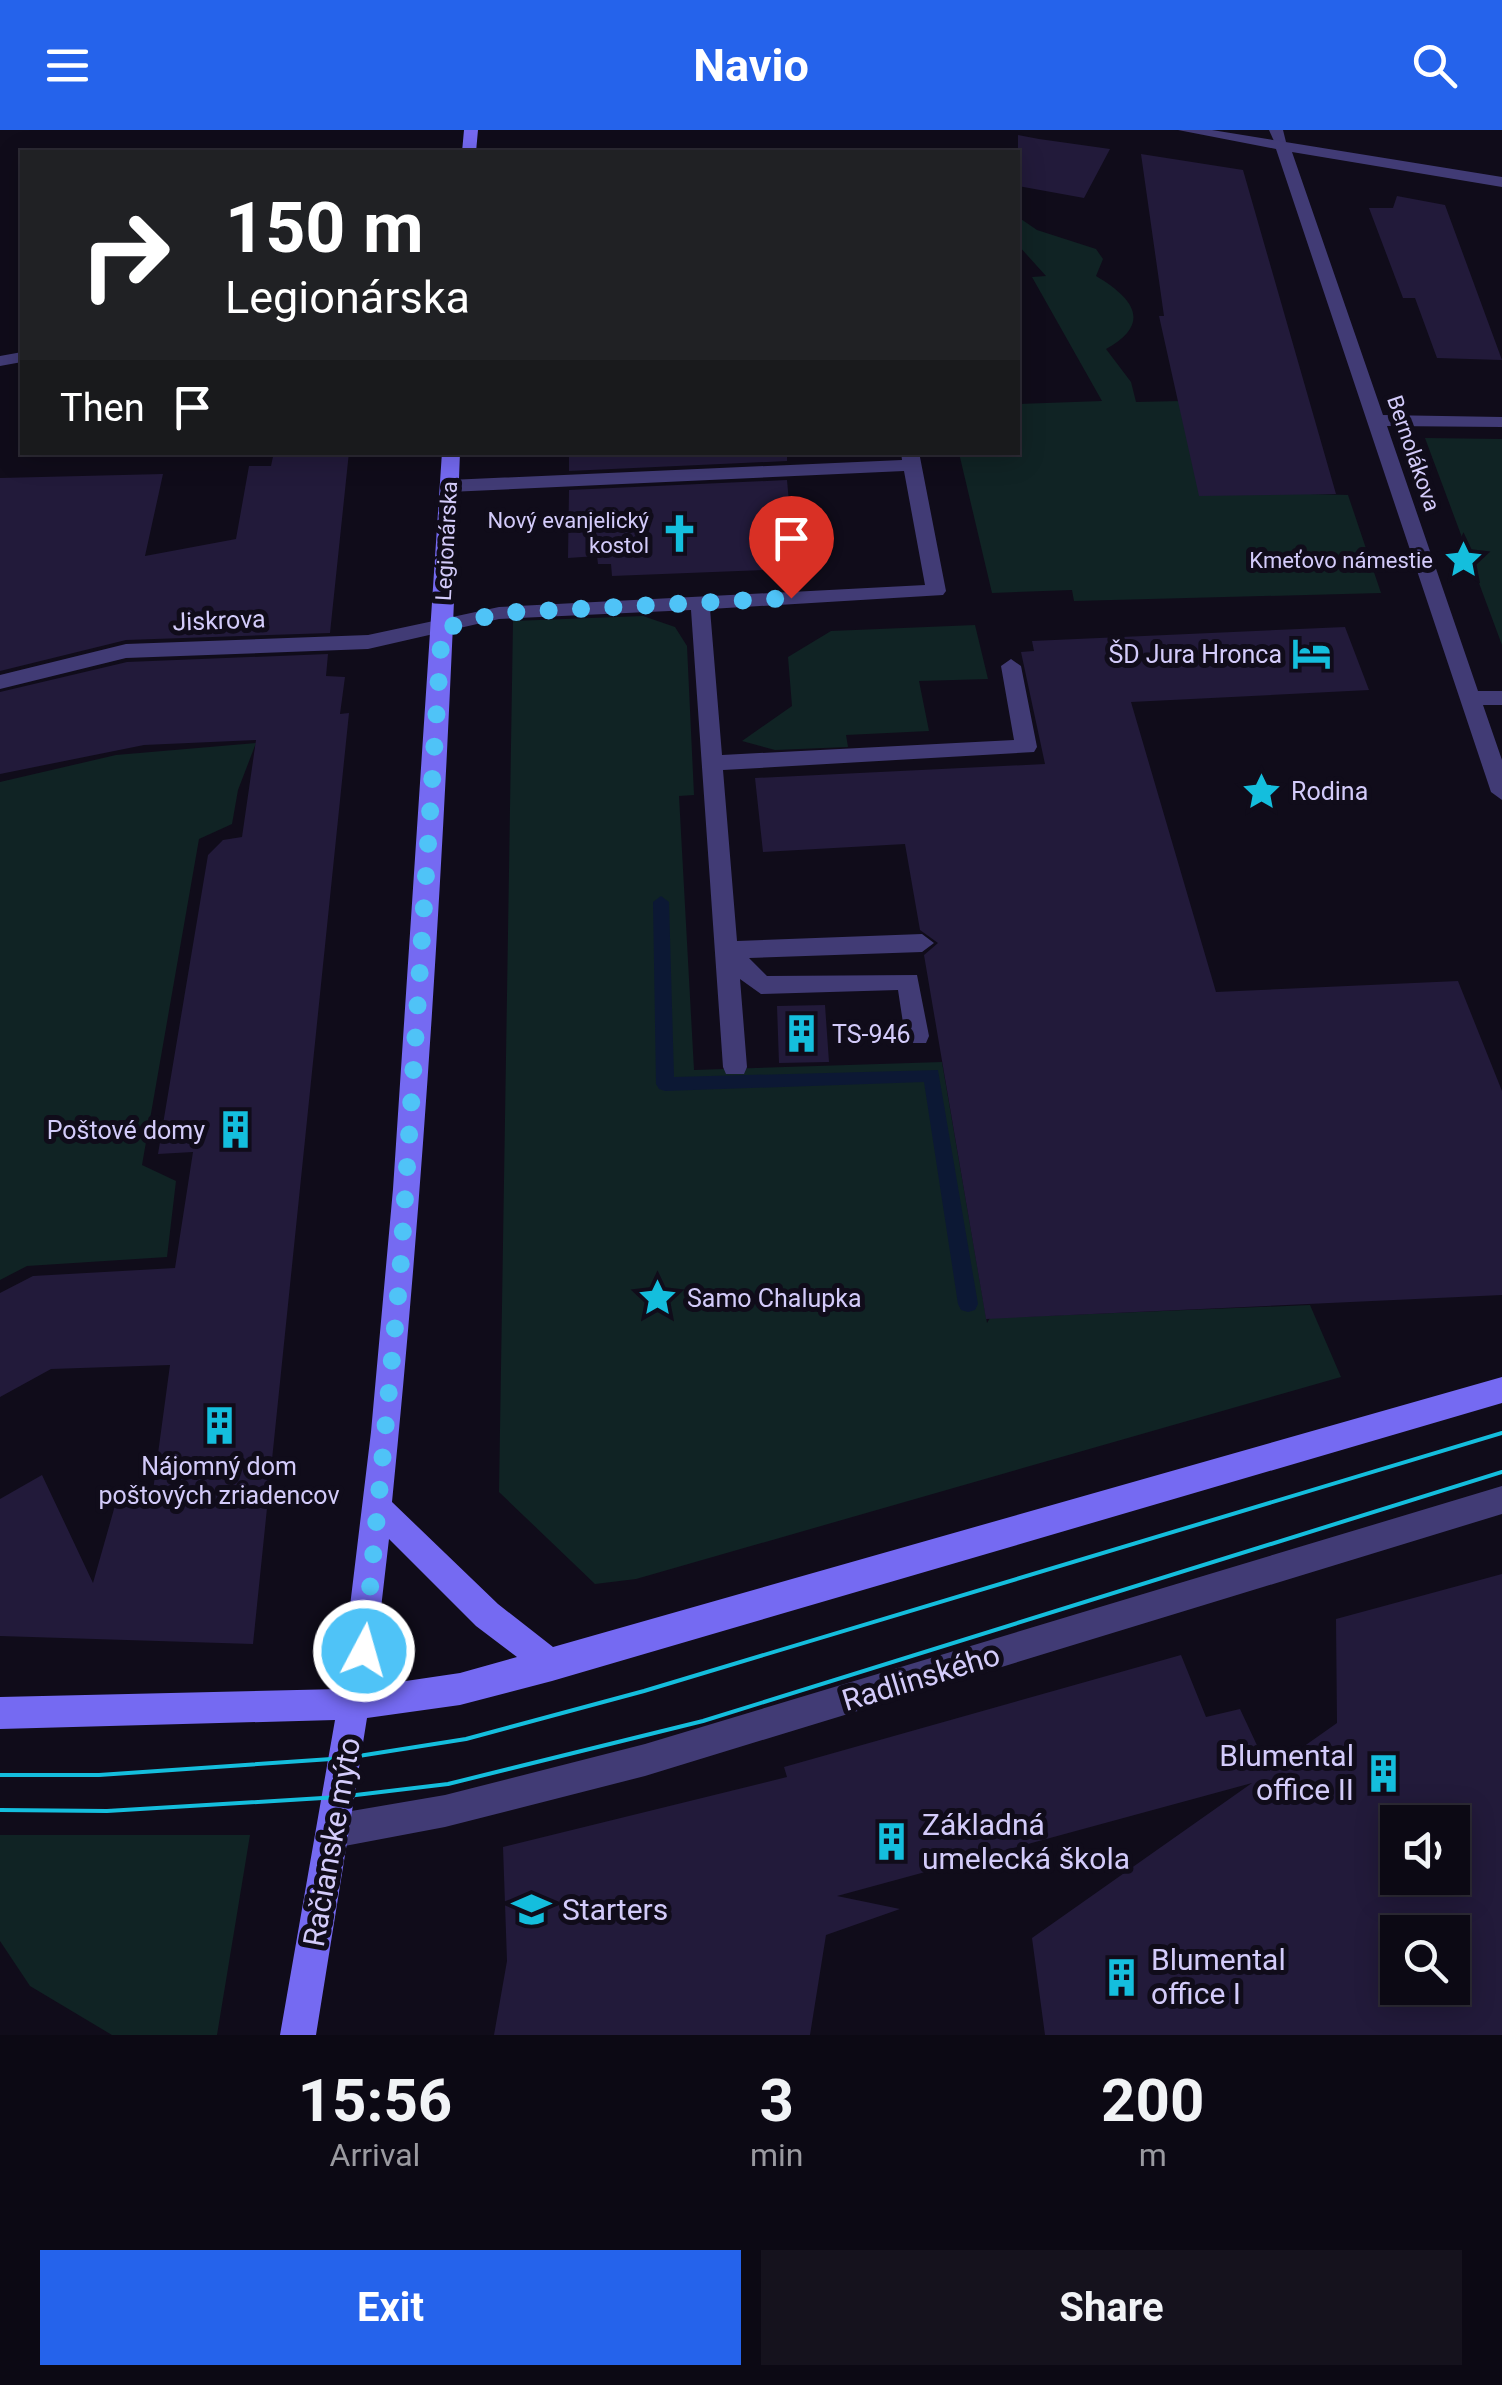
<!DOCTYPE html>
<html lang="en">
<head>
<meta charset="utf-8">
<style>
	:root { --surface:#0c0914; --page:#15121d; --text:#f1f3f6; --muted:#9a9aa0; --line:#2c2a34; --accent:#2563eb }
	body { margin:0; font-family:Roboto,sans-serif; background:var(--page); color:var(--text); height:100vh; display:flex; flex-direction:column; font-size:38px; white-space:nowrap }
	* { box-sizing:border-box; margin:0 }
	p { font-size:32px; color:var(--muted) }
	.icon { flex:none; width:55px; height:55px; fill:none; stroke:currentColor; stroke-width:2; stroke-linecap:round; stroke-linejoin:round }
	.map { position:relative; height:1905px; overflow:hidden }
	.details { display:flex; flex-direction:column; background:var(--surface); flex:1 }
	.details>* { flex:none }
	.hud { position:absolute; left:20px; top:20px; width:1000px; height:305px; border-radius:0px; box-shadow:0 5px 25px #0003,0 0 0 2px var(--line); background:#202124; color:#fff; overflow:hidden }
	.tools { position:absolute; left:1380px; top:1675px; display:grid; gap:20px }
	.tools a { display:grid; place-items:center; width:90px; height:90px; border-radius:0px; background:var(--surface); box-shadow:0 5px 25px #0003,0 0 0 2px var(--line); font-size:50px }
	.pin { position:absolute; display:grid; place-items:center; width:85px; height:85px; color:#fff; margin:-102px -42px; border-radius:50% 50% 50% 0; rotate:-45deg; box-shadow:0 0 10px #0007 }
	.pin .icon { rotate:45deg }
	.me { position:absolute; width:110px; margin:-55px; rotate:6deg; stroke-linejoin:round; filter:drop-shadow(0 0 8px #0008) }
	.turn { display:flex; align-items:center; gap:35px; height:210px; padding:0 40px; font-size:45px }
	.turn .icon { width:130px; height:130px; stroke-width:2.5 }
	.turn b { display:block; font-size:70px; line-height:85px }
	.then { display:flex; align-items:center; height:95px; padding:0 40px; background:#0003; gap:20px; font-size:38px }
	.eta { display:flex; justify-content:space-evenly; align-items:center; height:170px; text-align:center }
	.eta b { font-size:60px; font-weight:700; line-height:70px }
	.primary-button { display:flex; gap:20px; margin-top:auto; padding:20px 40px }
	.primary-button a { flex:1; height:115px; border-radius:0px; background:var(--accent); color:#fff; font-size:40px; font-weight:700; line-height:115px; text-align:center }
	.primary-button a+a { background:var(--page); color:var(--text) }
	header { display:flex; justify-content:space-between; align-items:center; height:130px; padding:0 40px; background:var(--accent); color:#fff; font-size:45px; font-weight:700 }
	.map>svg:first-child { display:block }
	.green { fill:#102324 }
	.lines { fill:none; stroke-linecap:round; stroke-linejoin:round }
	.stream { fill:#0c1834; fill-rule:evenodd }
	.building { fill:#221a3a; fill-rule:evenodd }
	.service { fill:#413b75; fill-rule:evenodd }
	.minor { fill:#413b75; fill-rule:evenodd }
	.secondary { fill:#756af2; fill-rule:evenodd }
	.tram { stroke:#14bedd; stroke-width:4 }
	.route { stroke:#4fc3f7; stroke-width:18; stroke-dasharray:0 32.4 }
	.labels { text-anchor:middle; stroke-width:10; stroke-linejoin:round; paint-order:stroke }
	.far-street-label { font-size:22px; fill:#d3cbfa; stroke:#100c1a }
	.far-poi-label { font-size:22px; fill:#d3cbfa; stroke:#100c1a; text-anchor:end }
	.street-label { font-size:25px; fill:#d3cbfa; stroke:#100c1a }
	.poi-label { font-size:25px; fill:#d3cbfa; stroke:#100c1a; text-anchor:start }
	.near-street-label { font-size:30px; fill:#d3cbfa; stroke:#100c1a }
	.near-poi-label { font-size:30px; fill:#d3cbfa; stroke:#100c1a; text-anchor:start }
</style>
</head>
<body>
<header><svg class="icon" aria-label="menu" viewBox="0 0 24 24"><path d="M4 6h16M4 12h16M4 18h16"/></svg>Navio<svg class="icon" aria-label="search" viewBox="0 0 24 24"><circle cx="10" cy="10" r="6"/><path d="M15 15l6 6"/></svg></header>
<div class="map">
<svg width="1502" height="1905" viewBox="0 0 1502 1905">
	<rect width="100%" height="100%" fill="#100c1a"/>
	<path class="green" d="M1018,87L1037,100L1096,119L1103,129L1096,146C1133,168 1153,193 1106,219L1131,252L1136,272L1181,271L1274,363L1348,365L1381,463L1074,471L1072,460L992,463L959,323L1018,322V274L1102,271L1032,147L1046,146L1018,115Z
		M1425,308L1502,309V515Z
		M643,486L675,497L687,516L694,665L679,666L694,940L942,932L987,1193L990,1188L1310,1175L1341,1247L636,1449L595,1454L499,1362L513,491Z
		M975,495L988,549L919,551L929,601L846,605L848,617L775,620L742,611L792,576L788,527L831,501Z
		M256,613L238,660L232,694L199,709L142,1035L176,1051L167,1127L27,1136L0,1150V652L116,625Z
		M0,1705H250L217,1905H112L30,1856L0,1811Z"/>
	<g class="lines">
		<path class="stream" d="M661,766L669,772L674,947L938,940L978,1174L975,1180L968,1182L961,1180L958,1174L924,952L665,961L659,959L656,954L653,772Z"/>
	</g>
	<path class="building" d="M1018,5L1039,9L1110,19L1084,68L1018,56Z
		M1141,24L1243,40L1336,364L1199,366L1159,186H1164Z
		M1397,66L1445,75L1502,230L1437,228L1415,168H1403L1369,78H1393Z
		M274,322H349L330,503L126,510L0,541V348L163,344L145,426L236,409L249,336H271Z
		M569,322H787V331L569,341Z
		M787,350L794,427H785L786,439L612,446L611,434H598L597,426L568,428L569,360Z
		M1345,497L1369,560L1131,572L1216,862L1458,851L1502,961V1165L986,1189L924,825L938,813L920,800L905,714L763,722L755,648L1045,634L1021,522L1034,521L1032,511Z
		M328,524L326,546L345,547L340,584L349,583L253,1514L0,1506V1369L42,1345L93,1453L118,1365L152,1368L170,1235L51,1239L0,1267V1163L33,1146L175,1138L193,1022L158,1024L208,725L223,710L242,707L256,610L144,615L0,644V562L127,532Z
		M825,875L829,932L779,933L777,876Z
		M1502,1444V1905H1045L1032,1808L1252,1653L837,1766L900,1779L826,1805L810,1905H494L507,1831L503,1717L787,1647L784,1637L1181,1525L1206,1587L1240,1579L1269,1641L1337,1593L1336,1489ZM1398,1692H1452V1748H1398ZM1398,1802H1452V1858H1398Z"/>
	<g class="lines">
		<path class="service" d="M1269,0H1283L1288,20H1278Z"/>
		<path class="minor" d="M1178,0H1212L1502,47V57L1292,22L1383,285L1502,287V297L1387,296L1478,561H1502V575H1483L1502,630V670L1491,662L1276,19Z
			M22,222V232L0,236V226Z
			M901,322H919L946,461L943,465L710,479L722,625L1014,610L1001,536L1011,529L1021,536L1037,617L1034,622L723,640L737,811L922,804L934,813L922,822L749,828L767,846L917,845L929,906L926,913H908L905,906L898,860L761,864L740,849L747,937L744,944H726L723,937L691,480L499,489L368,519L126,528L0,559V545L126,514L368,505L499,477L925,455L904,341L449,362L440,356L449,350L902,330Z
			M1502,1356V1384L645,1646L445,1697L334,1718L322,1713L317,1701L322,1689L334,1684L445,1665L645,1614Z"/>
		<path class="secondary" d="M464,0H478L476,22H462Z
			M442,322H460C447,673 427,1023 392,1372L498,1474L553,1517L1502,1247V1273L552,1551L460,1575L367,1588L316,1905H280L335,1590L0,1599V1567L340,1559L371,1302L393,1059ZM389,1409L476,1496L517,1527L460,1543L372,1556Z"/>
		<path class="tram" d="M0,1645H99L346,1628L466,1609L644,1561L1502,1303
			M0,1680L107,1681L339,1667L448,1654L703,1591L1502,1342"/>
	</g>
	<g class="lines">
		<path class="route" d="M364,1521L400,1145L442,499L499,483L791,468"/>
	</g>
	<defs>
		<symbol id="church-bare" viewBox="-9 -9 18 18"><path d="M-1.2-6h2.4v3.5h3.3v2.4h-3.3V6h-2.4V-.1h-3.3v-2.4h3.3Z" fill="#14bedd" stroke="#100c1a" stroke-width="2.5" paint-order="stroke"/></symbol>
		<symbol id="sight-bare" viewBox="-9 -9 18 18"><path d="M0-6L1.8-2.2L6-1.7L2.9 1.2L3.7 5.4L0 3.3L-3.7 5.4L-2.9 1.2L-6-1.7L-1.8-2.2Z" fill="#14bedd" stroke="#100c1a" stroke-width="2.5" paint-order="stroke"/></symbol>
		<symbol id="hotel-bare" viewBox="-9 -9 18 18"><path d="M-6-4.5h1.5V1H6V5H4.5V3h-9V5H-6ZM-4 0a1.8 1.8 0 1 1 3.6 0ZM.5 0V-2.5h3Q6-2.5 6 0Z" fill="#14bedd" stroke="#100c1a" stroke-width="2.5" paint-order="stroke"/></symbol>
		<symbol id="building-bare" viewBox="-9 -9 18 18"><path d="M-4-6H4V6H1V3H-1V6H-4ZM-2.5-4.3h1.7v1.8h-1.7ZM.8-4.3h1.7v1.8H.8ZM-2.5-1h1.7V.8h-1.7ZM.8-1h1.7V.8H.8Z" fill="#14bedd" stroke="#100c1a" stroke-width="2.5" paint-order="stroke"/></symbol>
		<symbol id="school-bare" viewBox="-9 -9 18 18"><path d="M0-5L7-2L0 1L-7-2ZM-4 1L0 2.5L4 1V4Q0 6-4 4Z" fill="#14bedd" stroke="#100c1a" stroke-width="2.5" paint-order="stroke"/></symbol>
	</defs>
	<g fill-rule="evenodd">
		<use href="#church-bare" x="652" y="376" width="55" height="55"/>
		<use href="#sight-bare" x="1436" y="402" width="55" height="55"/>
		<use href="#hotel-bare" x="1284" y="496" width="55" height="55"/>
		<use href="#sight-bare" x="1234" y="634" width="55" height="55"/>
		<use href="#building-bare" x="774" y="876" width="55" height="55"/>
		<use href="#building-bare" x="208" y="972" width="55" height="55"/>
		<use href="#sight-bare" x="630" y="1140" width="55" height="55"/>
		<use href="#building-bare" x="192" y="1268" width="55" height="55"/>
		<use href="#building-bare" x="1356" y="1616" width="55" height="55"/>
		<use href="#building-bare" x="864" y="1684" width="55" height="55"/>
		<use href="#school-bare" x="504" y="1752" width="55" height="55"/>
		<use href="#building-bare" x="1094" y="1820" width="55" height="55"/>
	</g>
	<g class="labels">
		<g class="far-street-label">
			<text transform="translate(1414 323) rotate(71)" y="8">Bernolákova</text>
			<text transform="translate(446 411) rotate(-87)" y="8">Legionárska</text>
		</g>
		<g class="far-poi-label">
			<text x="649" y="398">Nový evanjelický<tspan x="649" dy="25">kostol</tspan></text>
			<text x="1433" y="438">Kmeťovo námestie</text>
		</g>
		<g class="street-label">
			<text transform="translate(219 490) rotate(-2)" y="9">Jiskrova</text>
		</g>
		<g class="poi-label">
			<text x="1282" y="533" text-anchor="end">ŠD Jura Hronca</text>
			<text x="1291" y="670">Rodina</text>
			<text x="832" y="913">TS-946</text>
			<text x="205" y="1009" text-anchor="end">Poštové domy</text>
			<text x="687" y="1177">Samo Chalupka</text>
			<text x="219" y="1345" text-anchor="middle">Nájomný dom<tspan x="219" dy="29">poštových zriadencov</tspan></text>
		</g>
		<g class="near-street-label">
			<text transform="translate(921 1548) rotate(-17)" y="10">Radlinského</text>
			<text transform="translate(332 1712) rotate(-80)" y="10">Račianske mýto</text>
		</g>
		<g class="near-poi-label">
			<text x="1354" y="1636" text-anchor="end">Blumental<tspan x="1354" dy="34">office II</tspan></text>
			<text x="922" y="1705">Základná<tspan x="922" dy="34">umelecká škola</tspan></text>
			<text x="562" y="1790">Starters</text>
			<text x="1151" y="1840">Blumental<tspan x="1151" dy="34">office I</tspan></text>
		</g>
	</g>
</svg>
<div class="tools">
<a><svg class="icon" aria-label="sound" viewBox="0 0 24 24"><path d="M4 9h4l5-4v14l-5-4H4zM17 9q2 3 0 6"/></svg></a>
<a><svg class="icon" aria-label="search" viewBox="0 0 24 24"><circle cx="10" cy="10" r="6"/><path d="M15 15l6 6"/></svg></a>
</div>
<div class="pin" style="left:791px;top:468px;background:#d93025"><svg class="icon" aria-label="arrive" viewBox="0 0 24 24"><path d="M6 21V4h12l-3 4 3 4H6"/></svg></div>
<svg class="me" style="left:364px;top:1521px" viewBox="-20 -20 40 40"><circle r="17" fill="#4fc3f7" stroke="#fff" stroke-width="3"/><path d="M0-11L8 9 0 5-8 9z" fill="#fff"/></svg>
<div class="hud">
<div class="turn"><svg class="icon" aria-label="right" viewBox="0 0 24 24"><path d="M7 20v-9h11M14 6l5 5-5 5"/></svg><div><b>150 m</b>Legionárska</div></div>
<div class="then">Then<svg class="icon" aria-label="arrive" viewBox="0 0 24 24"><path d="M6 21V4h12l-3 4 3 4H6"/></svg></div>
</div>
</div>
<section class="details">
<div class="eta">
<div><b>15:56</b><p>Arrival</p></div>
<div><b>3</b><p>min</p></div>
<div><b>200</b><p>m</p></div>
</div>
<div class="primary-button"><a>Exit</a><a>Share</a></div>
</section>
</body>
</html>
